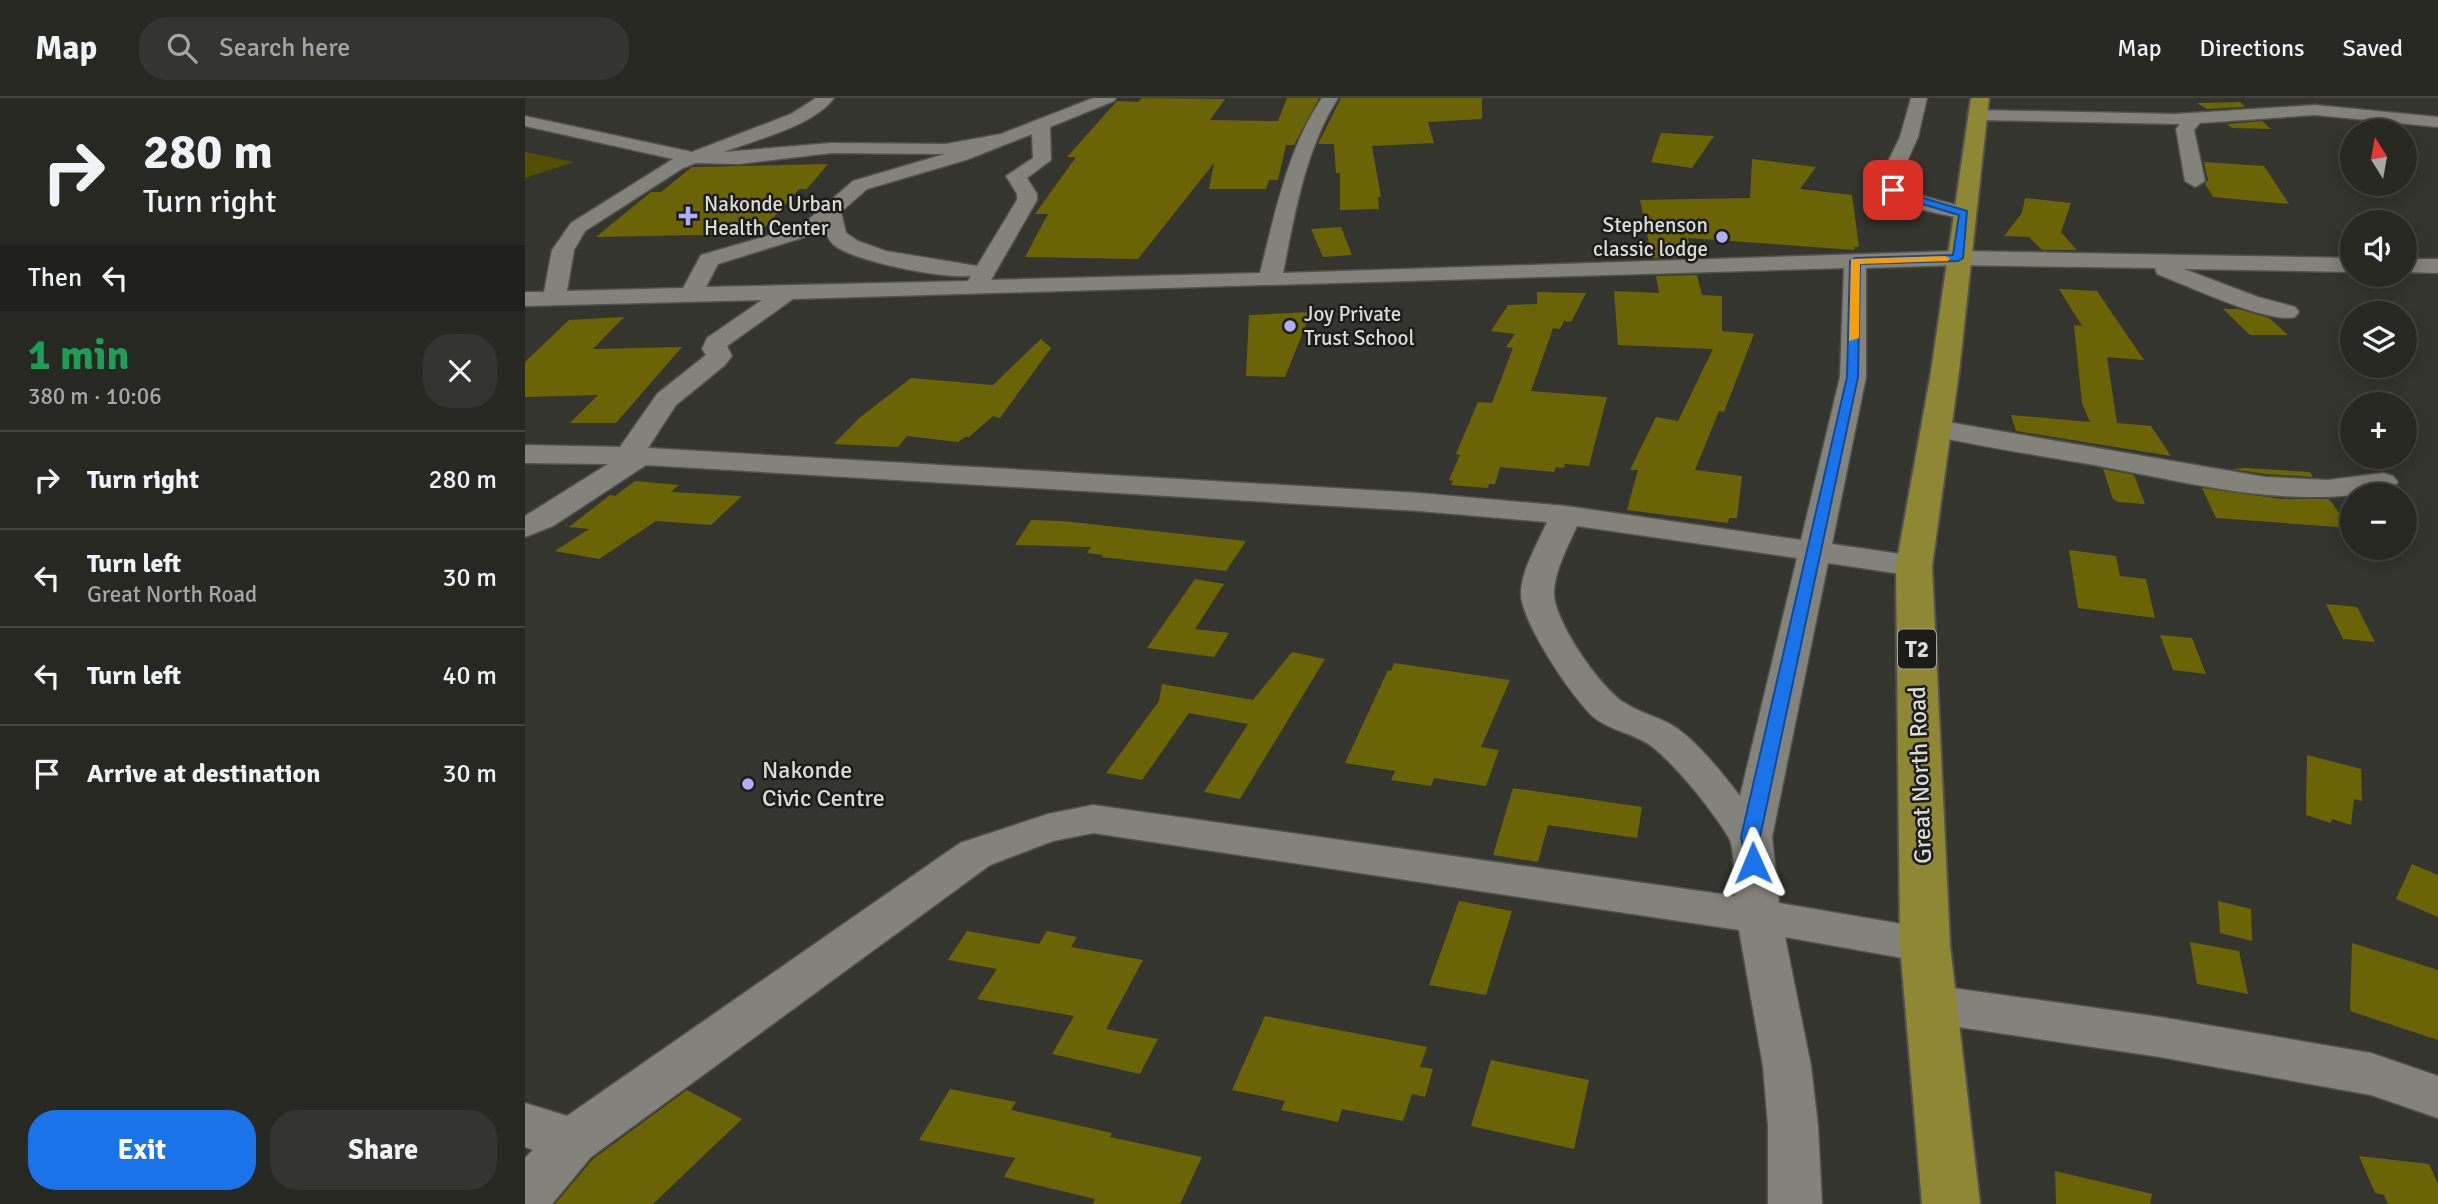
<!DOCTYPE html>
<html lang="en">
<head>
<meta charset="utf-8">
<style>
	:root { --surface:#282823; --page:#343430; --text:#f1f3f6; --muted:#a5a6a6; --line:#444441; --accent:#1a73e8 }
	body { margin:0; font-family:Signika,sans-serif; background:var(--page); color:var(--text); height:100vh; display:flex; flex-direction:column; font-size:26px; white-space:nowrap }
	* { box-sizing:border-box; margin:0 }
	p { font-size:23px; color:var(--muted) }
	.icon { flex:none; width:38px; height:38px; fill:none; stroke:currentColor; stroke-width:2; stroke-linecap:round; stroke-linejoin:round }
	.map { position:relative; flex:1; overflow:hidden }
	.sheet { display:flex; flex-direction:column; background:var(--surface); width:525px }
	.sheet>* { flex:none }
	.hud { background:#282823; color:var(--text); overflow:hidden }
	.needle { width:46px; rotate:349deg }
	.tools { position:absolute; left:1815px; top:21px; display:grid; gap:14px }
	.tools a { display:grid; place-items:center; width:77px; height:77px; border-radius:50%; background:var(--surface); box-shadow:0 4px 18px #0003,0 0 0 2px var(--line); font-size:35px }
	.pin { position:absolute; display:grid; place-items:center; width:60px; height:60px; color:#fff; margin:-30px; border-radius:14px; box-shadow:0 4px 10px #0006 }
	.me { position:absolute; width:77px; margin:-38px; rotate:359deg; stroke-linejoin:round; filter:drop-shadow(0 0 5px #0008) }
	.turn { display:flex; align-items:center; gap:24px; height:147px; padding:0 28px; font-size:32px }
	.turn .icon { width:91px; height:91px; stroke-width:2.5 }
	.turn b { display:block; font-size:49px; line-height:60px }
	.then { display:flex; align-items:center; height:66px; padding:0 28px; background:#0003; gap:14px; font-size:26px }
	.round { display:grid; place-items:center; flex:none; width:74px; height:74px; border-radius:28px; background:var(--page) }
	.overview { display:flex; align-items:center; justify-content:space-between; height:119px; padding:0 28px }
	h1 { font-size:42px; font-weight:700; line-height:52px; color:#1e9e55 }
	.primary-button { display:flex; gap:14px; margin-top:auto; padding:14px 28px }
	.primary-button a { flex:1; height:80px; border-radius:28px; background:var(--accent); color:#fff; font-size:28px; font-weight:700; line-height:80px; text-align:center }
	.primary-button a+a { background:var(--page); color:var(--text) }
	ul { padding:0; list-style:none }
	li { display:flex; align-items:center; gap:21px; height:98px; padding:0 28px; border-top:2px solid var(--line) }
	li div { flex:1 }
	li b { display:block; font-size:26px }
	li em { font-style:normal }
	header { display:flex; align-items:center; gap:42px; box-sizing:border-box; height:98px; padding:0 35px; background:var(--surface); border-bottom:2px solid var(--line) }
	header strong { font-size:33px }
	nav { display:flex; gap:38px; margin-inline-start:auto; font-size:24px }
	.search { width:490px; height:63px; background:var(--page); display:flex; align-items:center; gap:18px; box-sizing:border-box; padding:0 24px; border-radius:28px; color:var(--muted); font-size:26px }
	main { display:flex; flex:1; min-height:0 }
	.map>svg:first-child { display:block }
	.green { fill:#544f00 }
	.building { fill:#6a6407 }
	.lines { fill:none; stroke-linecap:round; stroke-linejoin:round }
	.minor-casing { stroke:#52514d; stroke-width:3 }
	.highway-casing { stroke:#52514d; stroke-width:4 }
	.minor { fill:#83837b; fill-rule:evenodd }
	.highway { fill:#8e8734; fill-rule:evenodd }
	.route { fill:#1a73e8; stroke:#114b97; stroke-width:2 }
	.slow { fill:#f59e0b }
	.poi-dot { fill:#b0aefa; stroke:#1c1c19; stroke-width:2.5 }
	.labels { text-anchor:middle; stroke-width:5; stroke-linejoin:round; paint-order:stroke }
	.far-poi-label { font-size:21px; fill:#dbdbd7; stroke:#1c1c19; text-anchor:start }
	.shield { fill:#1c1c19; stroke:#a2a29e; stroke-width:2 }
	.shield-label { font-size:23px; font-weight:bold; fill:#dbdbd7 }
	.poi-label { font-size:24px; fill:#dbdbd7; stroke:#1c1c19; text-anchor:start }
	.street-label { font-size:24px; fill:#dbdbd7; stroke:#1c1c19 }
</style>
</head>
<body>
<header>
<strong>Map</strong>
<div class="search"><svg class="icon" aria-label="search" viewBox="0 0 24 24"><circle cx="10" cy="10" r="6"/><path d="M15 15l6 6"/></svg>Search here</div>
<nav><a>Map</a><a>Directions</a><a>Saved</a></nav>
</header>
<main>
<section class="sheet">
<div class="hud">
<div class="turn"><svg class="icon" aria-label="right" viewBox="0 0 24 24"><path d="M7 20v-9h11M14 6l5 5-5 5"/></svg><div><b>280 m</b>Turn right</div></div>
<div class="then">Then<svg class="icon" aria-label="left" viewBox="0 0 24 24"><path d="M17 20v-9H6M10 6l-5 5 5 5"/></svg></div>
</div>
<div class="overview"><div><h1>1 min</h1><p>380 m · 10:06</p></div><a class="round"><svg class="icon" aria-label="close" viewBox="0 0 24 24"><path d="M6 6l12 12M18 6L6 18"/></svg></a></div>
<ul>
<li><svg class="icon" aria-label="right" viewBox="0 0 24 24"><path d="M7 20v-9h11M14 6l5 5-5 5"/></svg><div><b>Turn right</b></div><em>280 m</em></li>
<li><svg class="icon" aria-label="left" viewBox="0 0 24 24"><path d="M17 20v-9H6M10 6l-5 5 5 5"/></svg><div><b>Turn left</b><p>Great North Road</p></div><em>30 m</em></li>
<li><svg class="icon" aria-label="left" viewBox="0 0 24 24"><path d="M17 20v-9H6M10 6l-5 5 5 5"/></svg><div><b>Turn left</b></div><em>40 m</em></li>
<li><svg class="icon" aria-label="arrive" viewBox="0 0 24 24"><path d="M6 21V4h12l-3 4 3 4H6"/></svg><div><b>Arrive at destination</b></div><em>30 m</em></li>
</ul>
<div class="primary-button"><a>Exit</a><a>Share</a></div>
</section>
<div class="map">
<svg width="1913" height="1106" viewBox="0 0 1913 1106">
	<rect width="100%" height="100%" fill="#35352f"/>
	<path class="green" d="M0,54L49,64L0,80Z"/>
	<path class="building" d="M617,0L700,1L685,22L753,23L762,0H794L769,47H761L753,82H744L741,91H684L689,65L613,161L500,159L523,116H510L551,59H542L592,3L613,4Z
		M816,0H957V21L903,24L909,45L847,48L856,99H853L854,111L815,112V75H811L809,46H793Z
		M1715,4L1720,9L1682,11L1672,5Z
		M1737,23L1746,31L1707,30L1702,26Z
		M1136,35L1189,38L1167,70L1126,64Z
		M1227,61L1291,69L1275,91L1327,97L1334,149H1329L1330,152L1163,140L1168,159L1127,160L1115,102L1225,100Z
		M1679,64L1739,68L1764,106L1688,99L1680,86L1683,82Z
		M303,66L282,91H274L234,136L71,139L126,94H136L167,69Z
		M1500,100L1546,105L1536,134L1552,152H1517L1504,139L1479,138L1497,115Z
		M816,129L827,157L798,159L786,131Z
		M1172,177L1177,197L1197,198V233L1229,236L1199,314L1194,313L1170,372L1217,378L1212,420H1204L1203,425L1102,412L1113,372H1105L1131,319L1153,323L1188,251L1093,247L1089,193L1134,195L1131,178Z
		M1534,191L1572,193L1619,262L1582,259L1592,325L1626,328L1646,358L1491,333L1486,317L1565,324L1557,305L1549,227L1557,228Z
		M1012,194L1061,195L1046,224L1039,223L1035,231L1028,230L1006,293L1082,299L1064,368L1040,366L1039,370L1031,369L1029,374L975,369L970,386H964L963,390L926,387L928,383L924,382L935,357L931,356L953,304L967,305L988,250L981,249L990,236L966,233L983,207L1012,206Z
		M1698,211H1713L1744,220L1763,237H1725Z
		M786,214L760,279L721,278L724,217Z
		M99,219L68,251L157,249L91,325H45L73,297L0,299V264L44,222Z
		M516,241L526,250L475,320L468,318L444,339H440L433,344L382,338L373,349L309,346L333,321L386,280L468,287Z
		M1722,370L1785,374L1788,379L1740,376L1707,371Z
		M1578,371L1609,377L1620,406L1593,404L1588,401Z
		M110,383L154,387L146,394L217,398L186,427L131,423L74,461L30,453L64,431L44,429L85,397L90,398Z
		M1677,390L1757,401H1804L1825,430L1691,420Z
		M506,422L537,423L721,443L701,473L576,459L578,457L562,455L566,449L490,447Z
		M1544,452L1591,458L1595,478L1621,481L1630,520L1553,510Z
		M670,481L699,486L670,531L704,535L689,559L622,550Z
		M1801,506L1832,509L1850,544L1818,541Z
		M1635,537L1667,540L1681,576L1648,572Z
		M767,554L800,561L715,701L679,694L723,626L664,615L617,682L581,675L634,603L637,586L728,602Z
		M869,565L985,582L956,649L974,652L961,688L909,680L906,688L866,682L870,673L820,665L863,572L866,573Z
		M1782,657L1836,671L1837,703L1829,701L1826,727L1807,721L1806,725L1781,717Z
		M988,690L1117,709L1112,740L1023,727L1013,764L968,757Z
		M1887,766L1913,777V819L1871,801Z
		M934,803L987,813L961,897L904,887Z
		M1693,803L1726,811L1727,843L1695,835Z
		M442,833L514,846L522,833L552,839L546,849L618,862L581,931L633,941L615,976L527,956L549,918L452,901L472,871L423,862Z
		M1665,844L1714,853L1723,896L1672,886Z
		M1827,845L1913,872V942L1825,913Z
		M740,918L902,949L895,969L908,971L900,999L887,996L878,1023L817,1011L813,1024L756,1012L760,1003L707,992Z
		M966,962L1064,982L1049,1051L946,1028Z
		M425,991L491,1004L486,1012L587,1035L585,1039L677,1059L655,1106H568L570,1101L479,1079L490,1060L394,1042Z
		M162,992L217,1021L128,1106H30L68,1061Z
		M1834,1058L1904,1066L1913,1086V1106H1863L1859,1097L1850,1095Z
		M1530,1073L1627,1096L1625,1106H1531Z"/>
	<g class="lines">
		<defs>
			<path id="minor" d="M291,0H309C287,29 232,41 199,54L306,45L421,46L476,36L568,0H591L589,3L525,29L526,62L502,80L512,96V102L466,182L735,175C750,116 762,52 797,0H813C780,52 770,115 758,175L1433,153L1827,160V174L1659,171L1733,199L1770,209L1774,214L1770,219C1743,226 1661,187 1632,176L1630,170L1433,167L1341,170V279L1307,446L1389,458L1400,461L1405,468L1400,475L1389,478L1303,465L1247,739L1254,805L1400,830L1416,835L1422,847L1416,859L1400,864L1260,839L1286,968L1293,1028L1297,1106H1243V1028L1238,968L1214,832L568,735L528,743L465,767L66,1059L27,1106H0V1060L8,1052L0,1049V1005L42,1018L435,745L523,716L568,707L1210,798C1209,784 1210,751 1204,740C1188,713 1153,670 1129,650C1112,636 1089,634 1071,621C1050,605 994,521 996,494C997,471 1013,445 1022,424L894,413L121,367L28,428L0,439V418L83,366L0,365V347L95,349L132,296L181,257L177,251L182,240L237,202L0,208V194H19L27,152L46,125L148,61L0,28V18L167,54L266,16ZM507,36L508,60L481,78L492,96V102L452,168L361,153L333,143L321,135L316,114L342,91L441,62ZM306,55L420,56L328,83L283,122L269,130L176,157L158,190L42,193L49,152L60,133L158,70L171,65L214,66ZM298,129C301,136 304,143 310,148C332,164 419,181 446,178L443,183L181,189L193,166L283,138ZM1319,170L1315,279L1276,442L1041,408L894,395L123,350L151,307L200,267L207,258L202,248L268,201ZM1052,428L1272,460L1215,698C1196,674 1177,649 1153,631C1137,619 1116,616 1100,605C1076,591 1028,522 1029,494C1030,472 1043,448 1052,428Z
				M1386,0H1402L1393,39L1373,84L1394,97L1446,111L1449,115L1446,119L1439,121C1409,114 1373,111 1353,84L1375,39Z
				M1790,7L1913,19V29L1790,17L1675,25L1669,32L1680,83L1670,89L1660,83L1651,31L1655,26L1452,22L1444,17L1452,12L1651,16Z
				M1880,161H1913V175L1880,174Z
				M1411,322L1740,379L1803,382L1858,375L1868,378L1873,384L1868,390C1771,414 1667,385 1569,367C1513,357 1456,349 1401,336L1397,330L1401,324Z
				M1406,887L1635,919L1846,955L1913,978V1020L1846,997L1635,959L1406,925L1389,919L1383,906L1389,893Z"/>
			<path id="highway" d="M1446,0H1464L1434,274L1407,468L1425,847L1455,1106H1397L1375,847L1371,468L1406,274Z"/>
		</defs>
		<use href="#minor" class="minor-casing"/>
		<use href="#highway" class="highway-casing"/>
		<use href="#minor" class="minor"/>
		<use href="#highway" class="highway"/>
	</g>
	<path class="route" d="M1365,90L1442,113L1438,160L1433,163L1335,166L1333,279L1235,739L1238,765L1235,770H1222L1216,739L1322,279L1325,163L1330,160L1428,157L1434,117L1377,100L1365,94Z"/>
	<path class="slow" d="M1420,158L1425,160L1423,163L1335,166L1334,240L1324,243L1326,161Z"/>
	<g class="poi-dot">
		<path d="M159.5 107.5h7v7h7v7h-7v7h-7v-7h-7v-7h7z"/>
		<circle cx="1197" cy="139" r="7"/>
		<circle cx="765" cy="228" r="7"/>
		<circle cx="223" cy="686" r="7"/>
	</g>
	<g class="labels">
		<g class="far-poi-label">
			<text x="179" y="113">Nakonde Urban<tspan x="179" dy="24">Health Center</tspan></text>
			<text x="1183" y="134" text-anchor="end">Stephenson<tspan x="1183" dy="24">classic lodge</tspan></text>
			<text x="779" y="223">Joy Private<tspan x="779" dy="24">Trust School</tspan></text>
		</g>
		<rect class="shield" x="1373" y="531.5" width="38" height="39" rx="5"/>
		<g class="shield-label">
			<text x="1392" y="559">T2</text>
		</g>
		<g class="poi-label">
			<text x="237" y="680">Nakonde<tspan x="237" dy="28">Civic Centre</tspan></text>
		</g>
		<g class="street-label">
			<text transform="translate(1395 677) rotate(-92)" y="8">Great North Road</text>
		</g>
	</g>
</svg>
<div class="tools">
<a><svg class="needle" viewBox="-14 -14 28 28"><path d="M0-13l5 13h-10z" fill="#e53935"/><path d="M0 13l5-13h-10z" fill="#a5a6a6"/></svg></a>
<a><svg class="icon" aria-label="sound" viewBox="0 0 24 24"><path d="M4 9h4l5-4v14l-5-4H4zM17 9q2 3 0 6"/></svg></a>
<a><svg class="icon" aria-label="layers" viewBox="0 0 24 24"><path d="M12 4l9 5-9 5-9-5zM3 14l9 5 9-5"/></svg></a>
<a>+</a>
<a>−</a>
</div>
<div class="pin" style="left:1368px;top:92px;background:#d93025"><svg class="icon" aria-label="arrive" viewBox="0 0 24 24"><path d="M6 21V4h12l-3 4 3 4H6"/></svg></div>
<svg class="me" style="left:1228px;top:765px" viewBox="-20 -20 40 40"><path d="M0-17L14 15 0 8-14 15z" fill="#1a73e8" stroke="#fff" stroke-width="4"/></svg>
</div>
</main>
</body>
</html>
